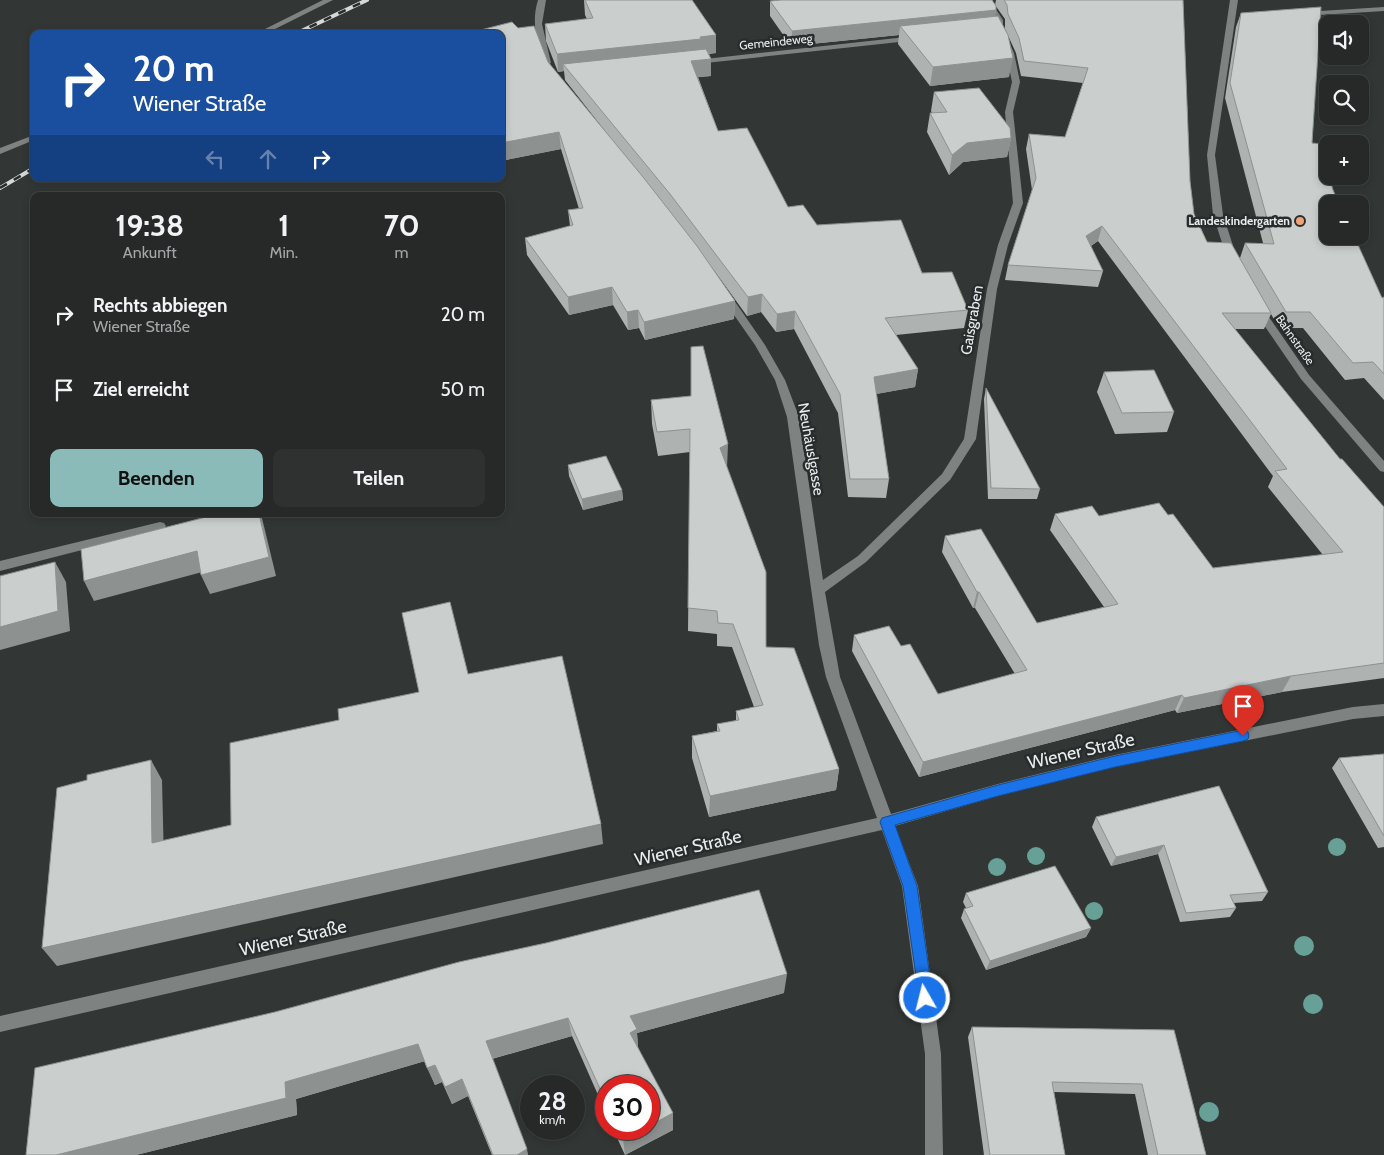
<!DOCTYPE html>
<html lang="de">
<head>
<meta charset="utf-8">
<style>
	:root { --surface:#262928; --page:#2e3130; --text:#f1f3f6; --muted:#a4a6a8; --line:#424545; --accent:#8bbbb9 }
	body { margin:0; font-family:Cabin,sans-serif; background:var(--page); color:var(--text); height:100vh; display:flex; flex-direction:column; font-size:19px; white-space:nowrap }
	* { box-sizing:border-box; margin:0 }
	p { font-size:16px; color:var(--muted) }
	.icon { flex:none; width:28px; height:28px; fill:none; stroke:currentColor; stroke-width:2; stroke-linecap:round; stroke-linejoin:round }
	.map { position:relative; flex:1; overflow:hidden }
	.drawer { position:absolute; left:30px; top:192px; width:475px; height:325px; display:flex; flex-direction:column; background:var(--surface); border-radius:10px; box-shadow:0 2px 8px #0003,0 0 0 1px var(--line) }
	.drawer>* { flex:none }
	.guide { position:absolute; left:30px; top:30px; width:475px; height:152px; border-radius:10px; box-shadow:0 2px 8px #0003,0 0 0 1px var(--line); background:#1a4fa0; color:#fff; overflow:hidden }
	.fabs { position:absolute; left:1319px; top:15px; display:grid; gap:10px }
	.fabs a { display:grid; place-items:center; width:50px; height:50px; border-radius:10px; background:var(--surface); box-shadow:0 2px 8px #0003,0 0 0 1px var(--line); font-size:25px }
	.speed { position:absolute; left:520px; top:1075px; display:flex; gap:10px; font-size:25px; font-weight:700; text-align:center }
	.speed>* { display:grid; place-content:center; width:65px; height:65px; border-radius:50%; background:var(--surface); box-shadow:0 2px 8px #0003,0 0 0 1px var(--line); line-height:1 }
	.speed small { font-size:12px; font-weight:400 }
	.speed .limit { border:8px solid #d22; background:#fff; color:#111 }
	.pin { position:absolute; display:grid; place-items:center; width:42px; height:42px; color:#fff; margin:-51px -21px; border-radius:50% 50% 50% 0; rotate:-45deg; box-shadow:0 0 5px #0007 }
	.pin .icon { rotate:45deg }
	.me { position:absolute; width:55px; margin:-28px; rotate:352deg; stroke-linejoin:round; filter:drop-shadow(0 0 4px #0008) }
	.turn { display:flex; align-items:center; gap:18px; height:105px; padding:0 20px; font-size:22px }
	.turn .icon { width:65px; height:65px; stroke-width:2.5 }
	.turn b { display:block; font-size:35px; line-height:42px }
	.lanes { display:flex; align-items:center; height:48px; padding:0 20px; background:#0003; justify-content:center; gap:25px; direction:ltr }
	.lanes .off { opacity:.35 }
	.eta { display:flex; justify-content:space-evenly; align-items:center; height:85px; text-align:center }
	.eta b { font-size:30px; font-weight:700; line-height:35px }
	.button { display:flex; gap:10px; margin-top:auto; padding:10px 20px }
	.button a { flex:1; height:58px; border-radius:10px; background:var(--accent); color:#111; font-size:20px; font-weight:700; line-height:58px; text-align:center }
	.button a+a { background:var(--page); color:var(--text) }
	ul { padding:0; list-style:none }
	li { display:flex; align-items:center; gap:15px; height:75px; padding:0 20px }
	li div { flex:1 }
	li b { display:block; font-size:19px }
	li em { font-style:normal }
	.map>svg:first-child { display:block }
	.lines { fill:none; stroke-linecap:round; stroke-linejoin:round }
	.minor { fill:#7e8382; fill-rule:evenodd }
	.rail-casing { stroke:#d5d9d8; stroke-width:4 }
	.rail { stroke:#282c2c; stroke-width:2.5; stroke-dasharray:8; stroke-linecap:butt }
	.tree { fill:#66a097 }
	.wall { fill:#aeb2b1 }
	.shaded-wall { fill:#8d9190 }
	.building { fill:#cacfce; stroke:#8d9190 }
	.route { fill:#1a73e8; stroke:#114b97 }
	.poi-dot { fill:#efa376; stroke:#282c2c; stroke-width:2 }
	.labels { text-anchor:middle; stroke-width:5; stroke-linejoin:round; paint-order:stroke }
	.far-street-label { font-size:12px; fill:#eaeded; stroke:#282c2c }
	.far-poi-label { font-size:12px; font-weight:bold; fill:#eaeded; stroke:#282c2c; text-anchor:end }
	.street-label { font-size:15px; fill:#eaeded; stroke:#282c2c }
	.near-street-label { font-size:18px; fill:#eaeded; stroke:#282c2c }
</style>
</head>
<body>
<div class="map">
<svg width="1384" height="1155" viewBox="0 0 1384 1155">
	<rect width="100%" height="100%" fill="#323736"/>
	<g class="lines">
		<path class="minor" d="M323,0H333L265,34H255Z
			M538,0H546L542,24L551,63L547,65L543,63C537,42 531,22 538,0Z
			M982,0H990L1003,20V29L1014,53L1020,82L1013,112L1023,203L1008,245L997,289L976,439L950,480L866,562L825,592L840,677L891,814L998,784L1115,755L1353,707L1384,704V716L1353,719L1115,767L998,796L895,826L918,886L941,1054L943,1155H925V1054L902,886L882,830L0,1032V1016L877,818L826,677L819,645L787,417L775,380L755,345L720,295L725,292L729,293L765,345L785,380L799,417L823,580L858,556L942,474L964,439L987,289L998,245L1013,203L1005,112L1012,82L1006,53L995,29V20Z
			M1230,0H1238L1215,155L1223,215L1237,258L1232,261L1227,258L1213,215L1207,155Z
			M1384,7V11L1304,16L1300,14L1304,12Z
			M915,36H918V40L696,64L692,62L696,60Z
			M34,135V140L0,154V148Z
			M1258,306L1262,307L1309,375L1384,461V472L1380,471L1301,379L1253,309Z
			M160,522L164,523L166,526L164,529L0,571V561Z"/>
		<defs>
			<path id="rail" d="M295,34L367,0
				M0,188L34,168"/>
		</defs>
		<use href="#rail" class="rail-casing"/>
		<use href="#rail" class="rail"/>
	</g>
	<g class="tree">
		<circle cx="1337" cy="847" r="9"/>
		<circle cx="1036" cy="856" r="9"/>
		<circle cx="997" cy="867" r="9"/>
		<circle cx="1094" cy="911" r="9"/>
		<circle cx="1304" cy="946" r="10"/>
		<circle cx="1313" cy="1004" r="10"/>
		<circle cx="1209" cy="1112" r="10"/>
	</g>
	<path class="wall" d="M584,0H692L716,35V53L709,54L711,59V76L698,77L718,131L788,207L817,225L922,273L968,310L964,328L896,335L918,369L915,387L876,394L889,479L886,498L848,497L838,413L794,329L776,332L761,312L747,316L711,266L735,301L734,319L645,340L639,328L628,330L613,305L569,315L527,255L525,238L570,226L568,210L579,209L561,149L501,161V34L548,62L609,136L565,80L564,71L558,72L546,41L545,24L587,19L585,15Z
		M996,0H1183L1190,181L1194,214L1207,242L1240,258L1245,243H1263L1225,98L1236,27L1241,13L1312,143L1333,190L1382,298L1384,297V400L1364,378L1345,380L1303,328H1279L1271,314L1264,329H1234L1340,459L1384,507V678L1282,692L1177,713L1175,710L919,777L852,651L854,635L901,646L938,694L1015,674L975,608H973L942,552L945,536L1037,623L1104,607L1050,530L1055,514L1099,516L1168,515L1213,568L1323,555L1268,487L1273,476L1098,241L1091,246L1103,271L1098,287L1005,280L1008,265L1032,190L1026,149L1029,134L1065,137L1083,83L1021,76L1016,53L1005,29V19L995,5Z
		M770,1L996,10L995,16L1009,77L930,86L898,44L899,35L791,46L770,16Z
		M934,92L1011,138L1007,157L963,162L949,175L927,132L930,113H932L931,111Z
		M1104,372L1174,412L1167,432L1115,434L1097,392Z
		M986,388L1040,489L1037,499H988L984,399Z
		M691,396L727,468L766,647L839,769L836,790L709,817L692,758V736L717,731V724L736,721V711L754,707L732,647L717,646V634L688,631L690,452L658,456L652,424L651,400Z
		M568,465L622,490L623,500L583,510L569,476Z
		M1384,754V847L1378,848L1332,768L1339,758Z
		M1219,786L1268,892L1262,901L1234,903L1236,908L1230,917L1180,922L1158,854L1111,866L1092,827L1096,817Z
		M966,893L1091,928L1086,937L986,970L961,918L964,909L966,908L963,902Z
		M784,993L637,1033L638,1047L673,1130L625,1155L613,1129H649L606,1086V1113L572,1036L492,1059L528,1155H492L468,1096L452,1104L442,1082L435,1085L425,1061L296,1099L297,1115L136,1155H26L35,1068Z
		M972,1027L1174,1030L1206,1155H1148L1135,1094L1054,1092L1065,1155H984L968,1037Z"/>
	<path class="shaded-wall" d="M996,10L993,25L900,26L899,35L791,46L792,31Z
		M716,35V53L563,64L564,71L558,72L557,54Z
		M1013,58L1009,77L930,86L933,67Z
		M711,59V76L691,78V61Z
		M559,132L561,149L501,161V143Z
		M1011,138L1007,157L963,162L949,175L952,155L967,143Z
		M1102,226L1098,241L1082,251L1086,236Z
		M612,287L613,305L569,315L568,297Z
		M762,294L761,312L747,316L748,297Z
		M735,301L734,319L645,340L644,322Z
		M638,310L639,328L628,330L627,312Z
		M795,311L794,329L776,332L777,314Z
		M918,369L915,387L871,395L874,377Z
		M728,444L727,468L720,448Z
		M622,490L623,500L583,510L582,499Z
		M259,514H261L276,576L210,594L201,575Z
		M197,551L206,571L94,601L84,581Z
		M55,562L66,582L70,631L0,650V627Z
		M977,592H979L975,608H973Z
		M1291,676L1282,692L1177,713L1184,698Z
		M1182,695L1175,710L919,777L923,762Z
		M151,760L162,780L164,862L152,843Z
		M839,769L836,790L709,817L710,796Z
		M601,824L603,844L57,966L42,948Z
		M1164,845L1158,854L1111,866L1116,857Z
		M1091,928L1086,937L986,970L990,961Z
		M787,974L784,993L637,1033L638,1047L632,1051L630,1033V1016Z
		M568,1018L572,1036L491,1059L486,1041Z
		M418,1044L425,1061L296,1099L297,1115L136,1155H56L285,1082Z
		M435,1065L442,1082L435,1085L427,1068Z
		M462,1079L468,1096L452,1104L445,1087Z
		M673,1113V1130L625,1155L623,1139L642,1129H649V1126Z
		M527,1149L528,1155H517Z"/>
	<path class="building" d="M585,0H692L716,35L700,37L701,39L557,54L545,24L593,18Z
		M781,0H992L996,6V10L792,31L770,1Z
		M1004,0H1183L1190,181L1194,214L1207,242L1231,243L1271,313H1222L1340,459H1342L1384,507V663L1291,676L1184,698L1182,695L923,762L854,635L889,626L901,646L910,644L938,694L1027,670L979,592H977L945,536L981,529L1037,623L1118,604L1055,514L1092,506L1099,516L1159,503L1168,515L1173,514L1213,568L1343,552L1275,471L1287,469L1102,226L1086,236L1103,271L1008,265L1036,178L1029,134L1065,137L1088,68L1024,61L1019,38L1008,14L1007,5Z
		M1321,7L1312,143L1322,144L1328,169V176H1329L1333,190L1339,204H1328V236H1354L1382,298L1384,297V374L1373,362L1353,363L1310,312H1286L1245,243L1274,244L1230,83L1241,13Z
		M998,16L1008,35L1013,58L933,67L900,26Z
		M512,22L518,28L534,26L548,62L643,177L697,246L735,301L644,322L638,310L627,312L612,287L568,297L525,238L573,225L568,210L583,208L559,132L501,143V34H465Z
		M706,49L711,59L691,61L718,131L747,128L788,207L803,205L817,225L901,220L922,273L952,272L968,310L885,318L918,369L874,377L889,479H850L840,394L795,311L777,314L762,294L748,297L670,194L563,64Z
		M979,88L1010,128L1011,138L967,143L952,155L930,113L947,112L934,92Z
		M703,346L728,444L720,448L766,572V647L794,648L839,769L710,796L692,736L720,731L717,724L739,720L736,711L763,705L733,624L718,623L717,611L688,608L690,429L657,432L651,400L691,396V347Z
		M1154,370L1174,412L1122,413L1104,372Z
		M986,388L1040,489L991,488Z
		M34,441V484H33L32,442Z
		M606,456L622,490L582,499L568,465Z
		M218,514H259L269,557L201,575L197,551L84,581L81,549Z
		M55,562L58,611L0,627V576Z
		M450,602L468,674L562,656L601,824L42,948L57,788L87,780V775L151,760L152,843L231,825L230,743L339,720L338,709L419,692L402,613Z
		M1384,754V836L1339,758Z
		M1219,786L1268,892L1230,895L1236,908L1186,913L1164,845L1116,857L1096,817Z
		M1055,866L1091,928L990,961L964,909L973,906L966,893Z
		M759,890L787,974L630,1016L637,1029L630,1033L673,1113L649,1126V1086H606V1102L568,1018L486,1041L527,1149L517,1155H493L462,1079L445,1087L435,1065L427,1068L418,1044L285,1082L286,1098L56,1155H26L35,1068L275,1012L459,962L546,943Z
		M972,1027L1174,1030L1206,1155H1158L1142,1084L1052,1082L1065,1155H990Z
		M618,1129H642L623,1139Z"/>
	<path class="route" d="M1243,730L1248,732L1249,736L1248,739L1243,741L1115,767L998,796L895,825L917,886L933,998L931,1003L925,1005L920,1003L903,886L880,822L882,818L998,785L1115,756Z"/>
	<circle class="poi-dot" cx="1300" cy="221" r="5"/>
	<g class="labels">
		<g class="far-street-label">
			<text transform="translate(776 42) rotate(-6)" y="4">Gemeindeweg</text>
			<text transform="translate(1295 340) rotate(55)" y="4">Bahnstraße</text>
		</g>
		<g class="far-poi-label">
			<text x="1290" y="225">Landeskindergarten</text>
		</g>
		<g class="street-label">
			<text transform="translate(972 320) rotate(-80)" y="5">Gaisgraben</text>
			<text transform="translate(811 449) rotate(80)" y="5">Neuhäuslgasse</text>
		</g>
		<g class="near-street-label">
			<text transform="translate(1081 751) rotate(-13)" y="6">Wiener Straße</text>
			<text transform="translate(688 848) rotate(-13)" y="6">Wiener Straße</text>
			<text transform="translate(293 938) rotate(-13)" y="6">Wiener Straße</text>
		</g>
	</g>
</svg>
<div class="fabs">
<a><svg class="icon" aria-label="sound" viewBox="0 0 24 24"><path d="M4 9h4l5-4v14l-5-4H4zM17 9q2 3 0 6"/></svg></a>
<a><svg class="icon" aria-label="search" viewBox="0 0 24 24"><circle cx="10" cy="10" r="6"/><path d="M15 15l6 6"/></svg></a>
<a>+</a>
<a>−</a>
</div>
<div class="speed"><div>28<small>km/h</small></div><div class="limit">30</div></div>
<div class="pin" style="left:1243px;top:736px;background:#d93025"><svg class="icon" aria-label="arrive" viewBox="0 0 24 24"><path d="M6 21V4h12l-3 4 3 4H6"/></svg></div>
<svg class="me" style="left:925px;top:998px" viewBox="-20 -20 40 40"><circle r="17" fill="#1a73e8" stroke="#fff" stroke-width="3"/><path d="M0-11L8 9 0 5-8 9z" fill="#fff"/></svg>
<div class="guide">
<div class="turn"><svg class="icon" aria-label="right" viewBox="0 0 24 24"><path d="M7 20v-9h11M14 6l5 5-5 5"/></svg><div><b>20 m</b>Wiener Straße</div></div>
<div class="lanes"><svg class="icon off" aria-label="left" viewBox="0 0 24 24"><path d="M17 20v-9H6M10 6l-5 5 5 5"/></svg><svg class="icon off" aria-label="ahead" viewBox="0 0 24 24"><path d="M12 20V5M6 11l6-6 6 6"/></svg><svg class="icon" aria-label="right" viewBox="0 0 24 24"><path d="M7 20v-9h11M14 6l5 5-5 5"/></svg></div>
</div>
<section class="drawer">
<div class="eta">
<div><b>19:38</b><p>Ankunft</p></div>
<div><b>1</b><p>Min.</p></div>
<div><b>70</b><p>m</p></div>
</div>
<ul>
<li><svg class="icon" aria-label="right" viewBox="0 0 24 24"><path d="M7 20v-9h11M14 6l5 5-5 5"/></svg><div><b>Rechts abbiegen</b><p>Wiener Straße</p></div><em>20 m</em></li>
<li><svg class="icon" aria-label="arrive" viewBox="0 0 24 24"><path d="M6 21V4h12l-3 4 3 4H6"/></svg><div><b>Ziel erreicht</b></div><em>50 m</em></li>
</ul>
<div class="button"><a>Beenden</a><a>Teilen</a></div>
</section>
</div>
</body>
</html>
